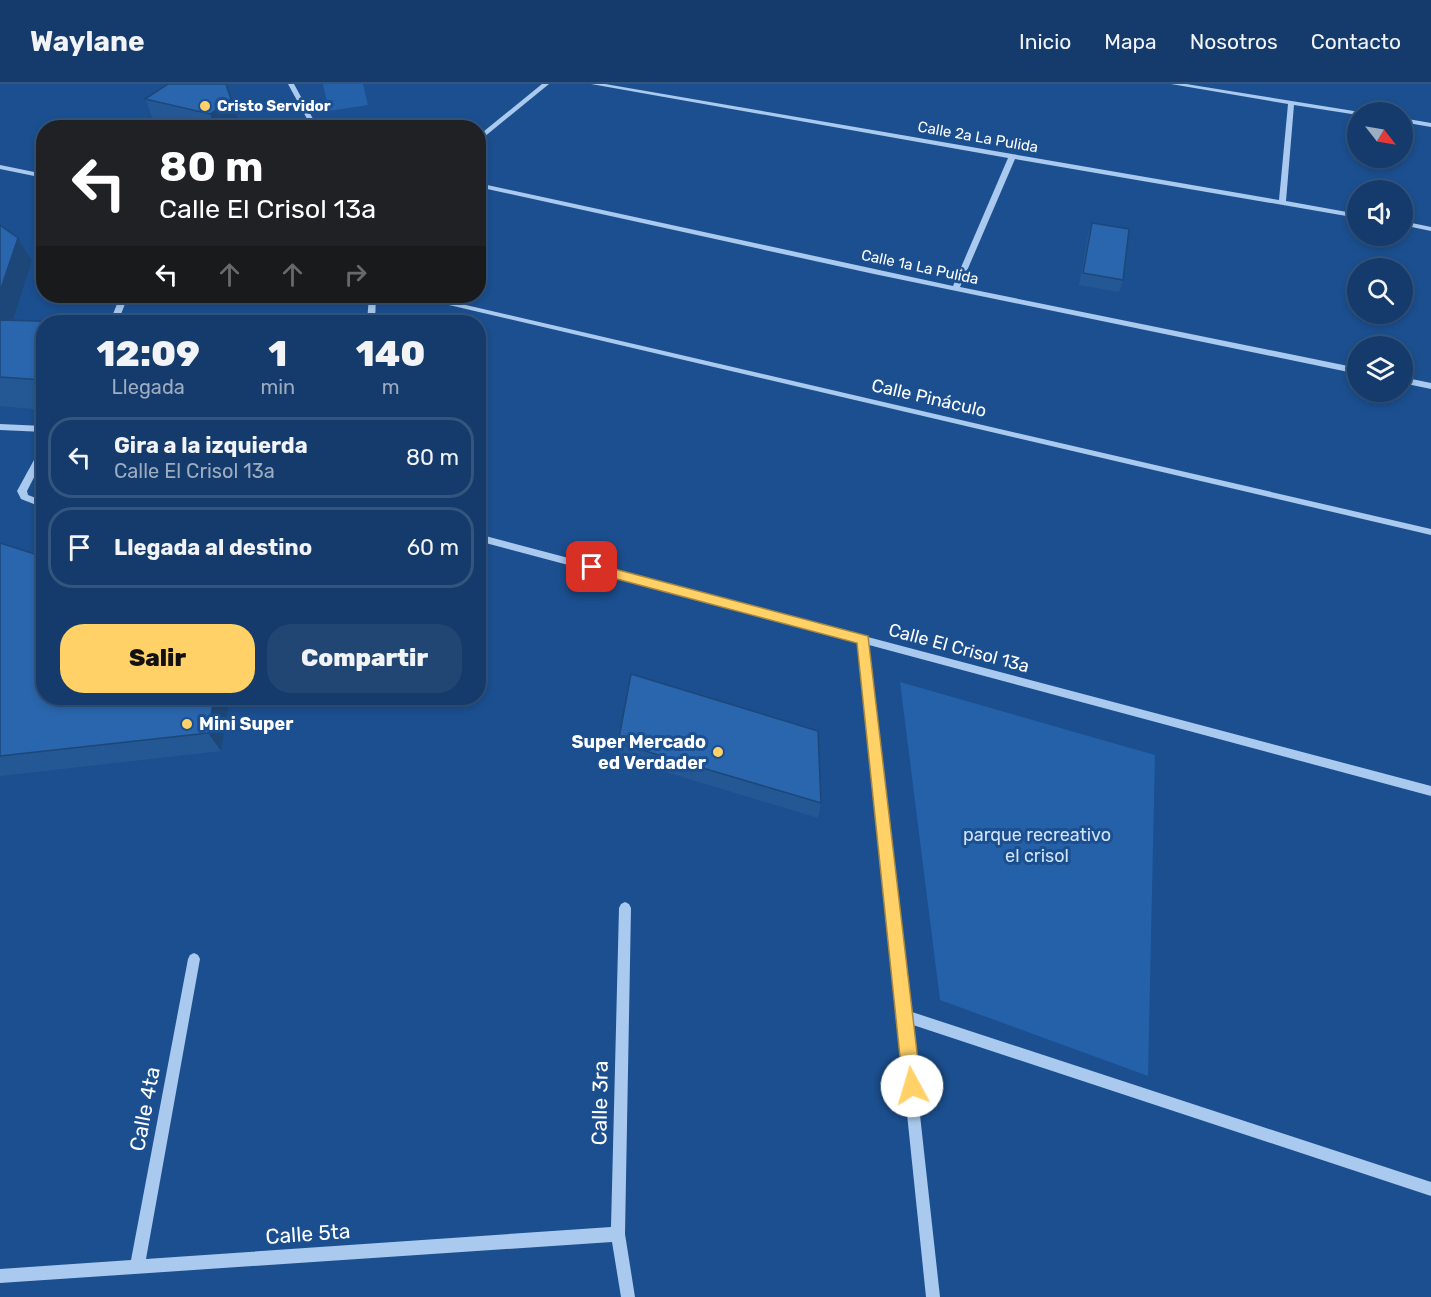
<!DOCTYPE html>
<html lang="es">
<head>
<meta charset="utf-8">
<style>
	:root { --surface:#143b6b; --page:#214673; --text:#f1f3f6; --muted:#9dadc1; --line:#33557e; --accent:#ffd166 }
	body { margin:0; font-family:Rubik,sans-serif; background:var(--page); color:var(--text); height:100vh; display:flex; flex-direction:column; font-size:22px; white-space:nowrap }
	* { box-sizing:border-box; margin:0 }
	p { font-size:20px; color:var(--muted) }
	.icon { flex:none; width:33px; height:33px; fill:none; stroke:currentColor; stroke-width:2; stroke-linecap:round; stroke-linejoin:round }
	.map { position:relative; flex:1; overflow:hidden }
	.panel { position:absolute; left:36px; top:231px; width:450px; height:390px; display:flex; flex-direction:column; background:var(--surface); border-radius:24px; box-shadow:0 3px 9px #0003,0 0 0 2px var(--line) }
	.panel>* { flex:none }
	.banner { position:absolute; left:36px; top:36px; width:450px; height:183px; border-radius:24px; box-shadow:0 3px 9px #0003,0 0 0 2px var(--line); background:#202124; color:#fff; overflow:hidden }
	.needle { width:39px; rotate:121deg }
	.fabs { position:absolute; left:1347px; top:18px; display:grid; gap:12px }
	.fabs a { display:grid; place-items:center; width:66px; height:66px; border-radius:50%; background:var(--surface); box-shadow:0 3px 9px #0003,0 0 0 2px var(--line); font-size:30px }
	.pin { position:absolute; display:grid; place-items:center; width:51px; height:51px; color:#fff; margin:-26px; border-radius:12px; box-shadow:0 3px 9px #0006 }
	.me { position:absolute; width:66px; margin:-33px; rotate:354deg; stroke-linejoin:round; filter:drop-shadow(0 0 4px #0008) }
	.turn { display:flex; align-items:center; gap:21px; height:126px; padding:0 24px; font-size:27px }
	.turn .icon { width:78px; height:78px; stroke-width:2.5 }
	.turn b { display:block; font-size:42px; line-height:51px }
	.lanes { display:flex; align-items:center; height:57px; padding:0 24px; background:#0003; justify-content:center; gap:30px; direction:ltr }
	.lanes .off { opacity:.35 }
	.eta { display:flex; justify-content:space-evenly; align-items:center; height:102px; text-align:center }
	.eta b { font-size:36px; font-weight:800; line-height:42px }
	.action { display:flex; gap:12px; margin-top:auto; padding:12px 24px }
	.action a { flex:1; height:69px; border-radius:24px; background:var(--accent); color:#111; font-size:24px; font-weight:800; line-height:69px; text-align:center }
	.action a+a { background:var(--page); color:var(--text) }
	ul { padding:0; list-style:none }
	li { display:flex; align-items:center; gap:18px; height:81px; margin:0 12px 9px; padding:0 12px; border:3px solid var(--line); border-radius:24px }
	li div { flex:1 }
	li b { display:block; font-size:22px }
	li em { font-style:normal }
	header { display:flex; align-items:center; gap:36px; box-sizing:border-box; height:84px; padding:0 30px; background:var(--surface); border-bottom:2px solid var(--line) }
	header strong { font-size:28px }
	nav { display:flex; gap:33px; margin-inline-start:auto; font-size:21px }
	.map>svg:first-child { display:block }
	.green { fill:#2461a8 }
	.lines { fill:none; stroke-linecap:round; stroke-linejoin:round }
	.minor { fill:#a9c9ee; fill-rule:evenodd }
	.wall { fill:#245895 }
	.shaded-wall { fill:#1d4779 }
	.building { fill:#2a66ad; stroke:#1d4779; stroke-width:1.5 }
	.route { fill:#ffd166; stroke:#a68842; stroke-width:1.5 }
	.poi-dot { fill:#ffd166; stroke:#1b4f8f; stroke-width:2 }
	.labels { text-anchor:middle; stroke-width:6; stroke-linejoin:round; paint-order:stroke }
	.far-poi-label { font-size:15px; font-weight:bold; fill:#fff; stroke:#1b4f8f; text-anchor:start }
	.far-street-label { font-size:15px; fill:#fff; stroke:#1b4f8f }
	.street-label { font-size:18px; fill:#fff; stroke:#1b4f8f }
	.poi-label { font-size:18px; font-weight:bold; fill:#fff; stroke:#1b4f8f; text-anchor:start }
	.park-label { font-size:18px; fill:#cfe3fa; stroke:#1b4f8f }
	.near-street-label { font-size:21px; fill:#fff; stroke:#1b4f8f }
</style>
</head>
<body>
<header>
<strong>Waylane</strong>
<nav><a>Inicio</a><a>Mapa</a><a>Nosotros</a><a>Contacto</a></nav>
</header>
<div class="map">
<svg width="1431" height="1213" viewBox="0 0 1431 1213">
	<rect width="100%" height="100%" fill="#1b4f8f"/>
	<path class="green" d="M323,0H363L368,21L329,27Z
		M900,598L1155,671L1148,992L940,916Z"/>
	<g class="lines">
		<path class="minor" d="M288,0H294L318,44H312Z
			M542,0H549L478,58V52Z
			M591,0H605L1279,116L1288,20L1171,0H1186L1360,28H1358V31L1294,21L1286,117L1358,130V134L1015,75L960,203L1358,284V290L874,190L478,103V99L953,202L1008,74Z
			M1402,34L1431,39V43L1402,38Z
			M0,81L44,90V94L0,85Z
			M1402,137L1431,143V147L1402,141Z
			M120,212H128L118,238H110Z
			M369,212H376L375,238H367Z
			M415,212H427L1431,445V451L419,214Z
			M1402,293L1431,299V305L1402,299Z
			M0,340L44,342V348L0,346Z
			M44,362V374L27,407L28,411L44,417V424L21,415L17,407L40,365Z
			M478,450L1431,702V712L869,561L909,927L1431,1098V1112L910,940L940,1213H926L858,558L478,457Z
			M625,818L629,820L631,824L625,1150L635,1213H621L612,1158L0,1199V1185L131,1176L188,875L190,871L194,869L198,871L200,875L146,1175L611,1143L619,824L621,820Z"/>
	</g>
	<path class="wall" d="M168,0H226L239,38L231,44H179L154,38L145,15Z
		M1092,139L1123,196L1119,208L1079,201L1088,151Z
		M0,141L18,154L32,177L13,236L44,238V326L0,322Z
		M0,459L230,614L221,667L0,692Z
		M618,659L821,719L818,734L620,674Z"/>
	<path class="shaded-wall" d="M226,0L239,38L231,44H215L210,30Z
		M18,154L32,177L7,255L0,245V207Z
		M214,614H230L221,667L208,649Z"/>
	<path class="building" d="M168,0H226L231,15L210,30L145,15Z
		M1092,139L1129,145L1123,196L1083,189Z
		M0,141L18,154L0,207Z
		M0,236L69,238H44V296L0,293Z
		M0,459L44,473V614H214L208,649L0,672Z
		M631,590L818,647L821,719L618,659Z"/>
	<path class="route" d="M592,479L868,552L921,1002L918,1008L912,1011L906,1008L903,1002L857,559L587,487L585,483Z"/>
	<g class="poi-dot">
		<circle cx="205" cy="22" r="6"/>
		<circle cx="187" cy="640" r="6"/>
		<circle cx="718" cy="668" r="6"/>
	</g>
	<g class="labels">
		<g class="far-poi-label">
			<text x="217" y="27">Cristo Servidor</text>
		</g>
		<g class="far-street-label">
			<text transform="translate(978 53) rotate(10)" y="5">Calle 2a La Pulida</text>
			<text transform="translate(920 183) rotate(12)" y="5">Calle 1a La Pulida</text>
		</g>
		<g class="street-label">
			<text transform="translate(929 314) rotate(13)" y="6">Calle Pináculo</text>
			<text transform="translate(959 564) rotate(15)" y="6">Calle El Crisol 13a</text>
		</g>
		<g class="poi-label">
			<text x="199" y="646">Mini Super</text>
			<text x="706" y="664" text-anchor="end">Super Mercado<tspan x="706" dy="21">ed Verdader</tspan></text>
		</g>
		<g class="park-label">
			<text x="1037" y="757">parque recreativo<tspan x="1037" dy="21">el crisol</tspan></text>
		</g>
		<g class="near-street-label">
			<text transform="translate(600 1019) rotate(-89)" y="7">Calle 3ra</text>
			<text transform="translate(145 1025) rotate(-79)" y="7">Calle 4ta</text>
			<text transform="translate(308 1150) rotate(-4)" y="7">Calle 5ta</text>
		</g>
	</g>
</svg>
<div class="fabs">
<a><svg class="needle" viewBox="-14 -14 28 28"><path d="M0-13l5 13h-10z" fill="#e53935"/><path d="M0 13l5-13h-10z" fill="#9dadc1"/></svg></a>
<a><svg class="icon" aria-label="sound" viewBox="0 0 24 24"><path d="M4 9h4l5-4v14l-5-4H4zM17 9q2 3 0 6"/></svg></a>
<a><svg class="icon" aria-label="search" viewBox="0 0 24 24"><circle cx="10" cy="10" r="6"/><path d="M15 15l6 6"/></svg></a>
<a><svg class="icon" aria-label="layers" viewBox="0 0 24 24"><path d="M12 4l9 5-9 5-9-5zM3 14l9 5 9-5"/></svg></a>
</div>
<div class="pin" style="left:592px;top:483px;background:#d93025"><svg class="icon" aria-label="arrive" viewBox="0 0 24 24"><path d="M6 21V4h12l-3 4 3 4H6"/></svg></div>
<svg class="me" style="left:912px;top:1002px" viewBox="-20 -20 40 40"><circle r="19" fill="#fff"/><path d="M0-13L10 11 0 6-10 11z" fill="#ffd166"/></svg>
<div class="banner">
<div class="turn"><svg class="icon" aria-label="left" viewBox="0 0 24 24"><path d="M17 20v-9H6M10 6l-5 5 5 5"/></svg><div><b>80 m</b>Calle El Crisol 13a</div></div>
<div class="lanes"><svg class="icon" aria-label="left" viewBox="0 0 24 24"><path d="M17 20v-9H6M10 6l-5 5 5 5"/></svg><svg class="icon off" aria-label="ahead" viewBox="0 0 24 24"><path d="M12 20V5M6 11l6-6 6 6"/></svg><svg class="icon off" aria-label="ahead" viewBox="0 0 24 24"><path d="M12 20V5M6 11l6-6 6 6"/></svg><svg class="icon off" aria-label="right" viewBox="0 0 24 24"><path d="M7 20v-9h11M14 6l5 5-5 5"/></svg></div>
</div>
<section class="panel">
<div class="eta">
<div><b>12:09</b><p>Llegada</p></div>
<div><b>1</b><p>min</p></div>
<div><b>140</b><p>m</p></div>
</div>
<ul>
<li><svg class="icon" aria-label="left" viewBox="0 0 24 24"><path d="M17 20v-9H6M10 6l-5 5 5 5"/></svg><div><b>Gira a la izquierda</b><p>Calle El Crisol 13a</p></div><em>80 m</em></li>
<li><svg class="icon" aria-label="arrive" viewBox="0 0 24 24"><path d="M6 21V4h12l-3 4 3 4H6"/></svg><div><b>Llegada al destino</b></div><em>60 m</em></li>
</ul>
<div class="action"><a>Salir</a><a>Compartir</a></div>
</section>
</div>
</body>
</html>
